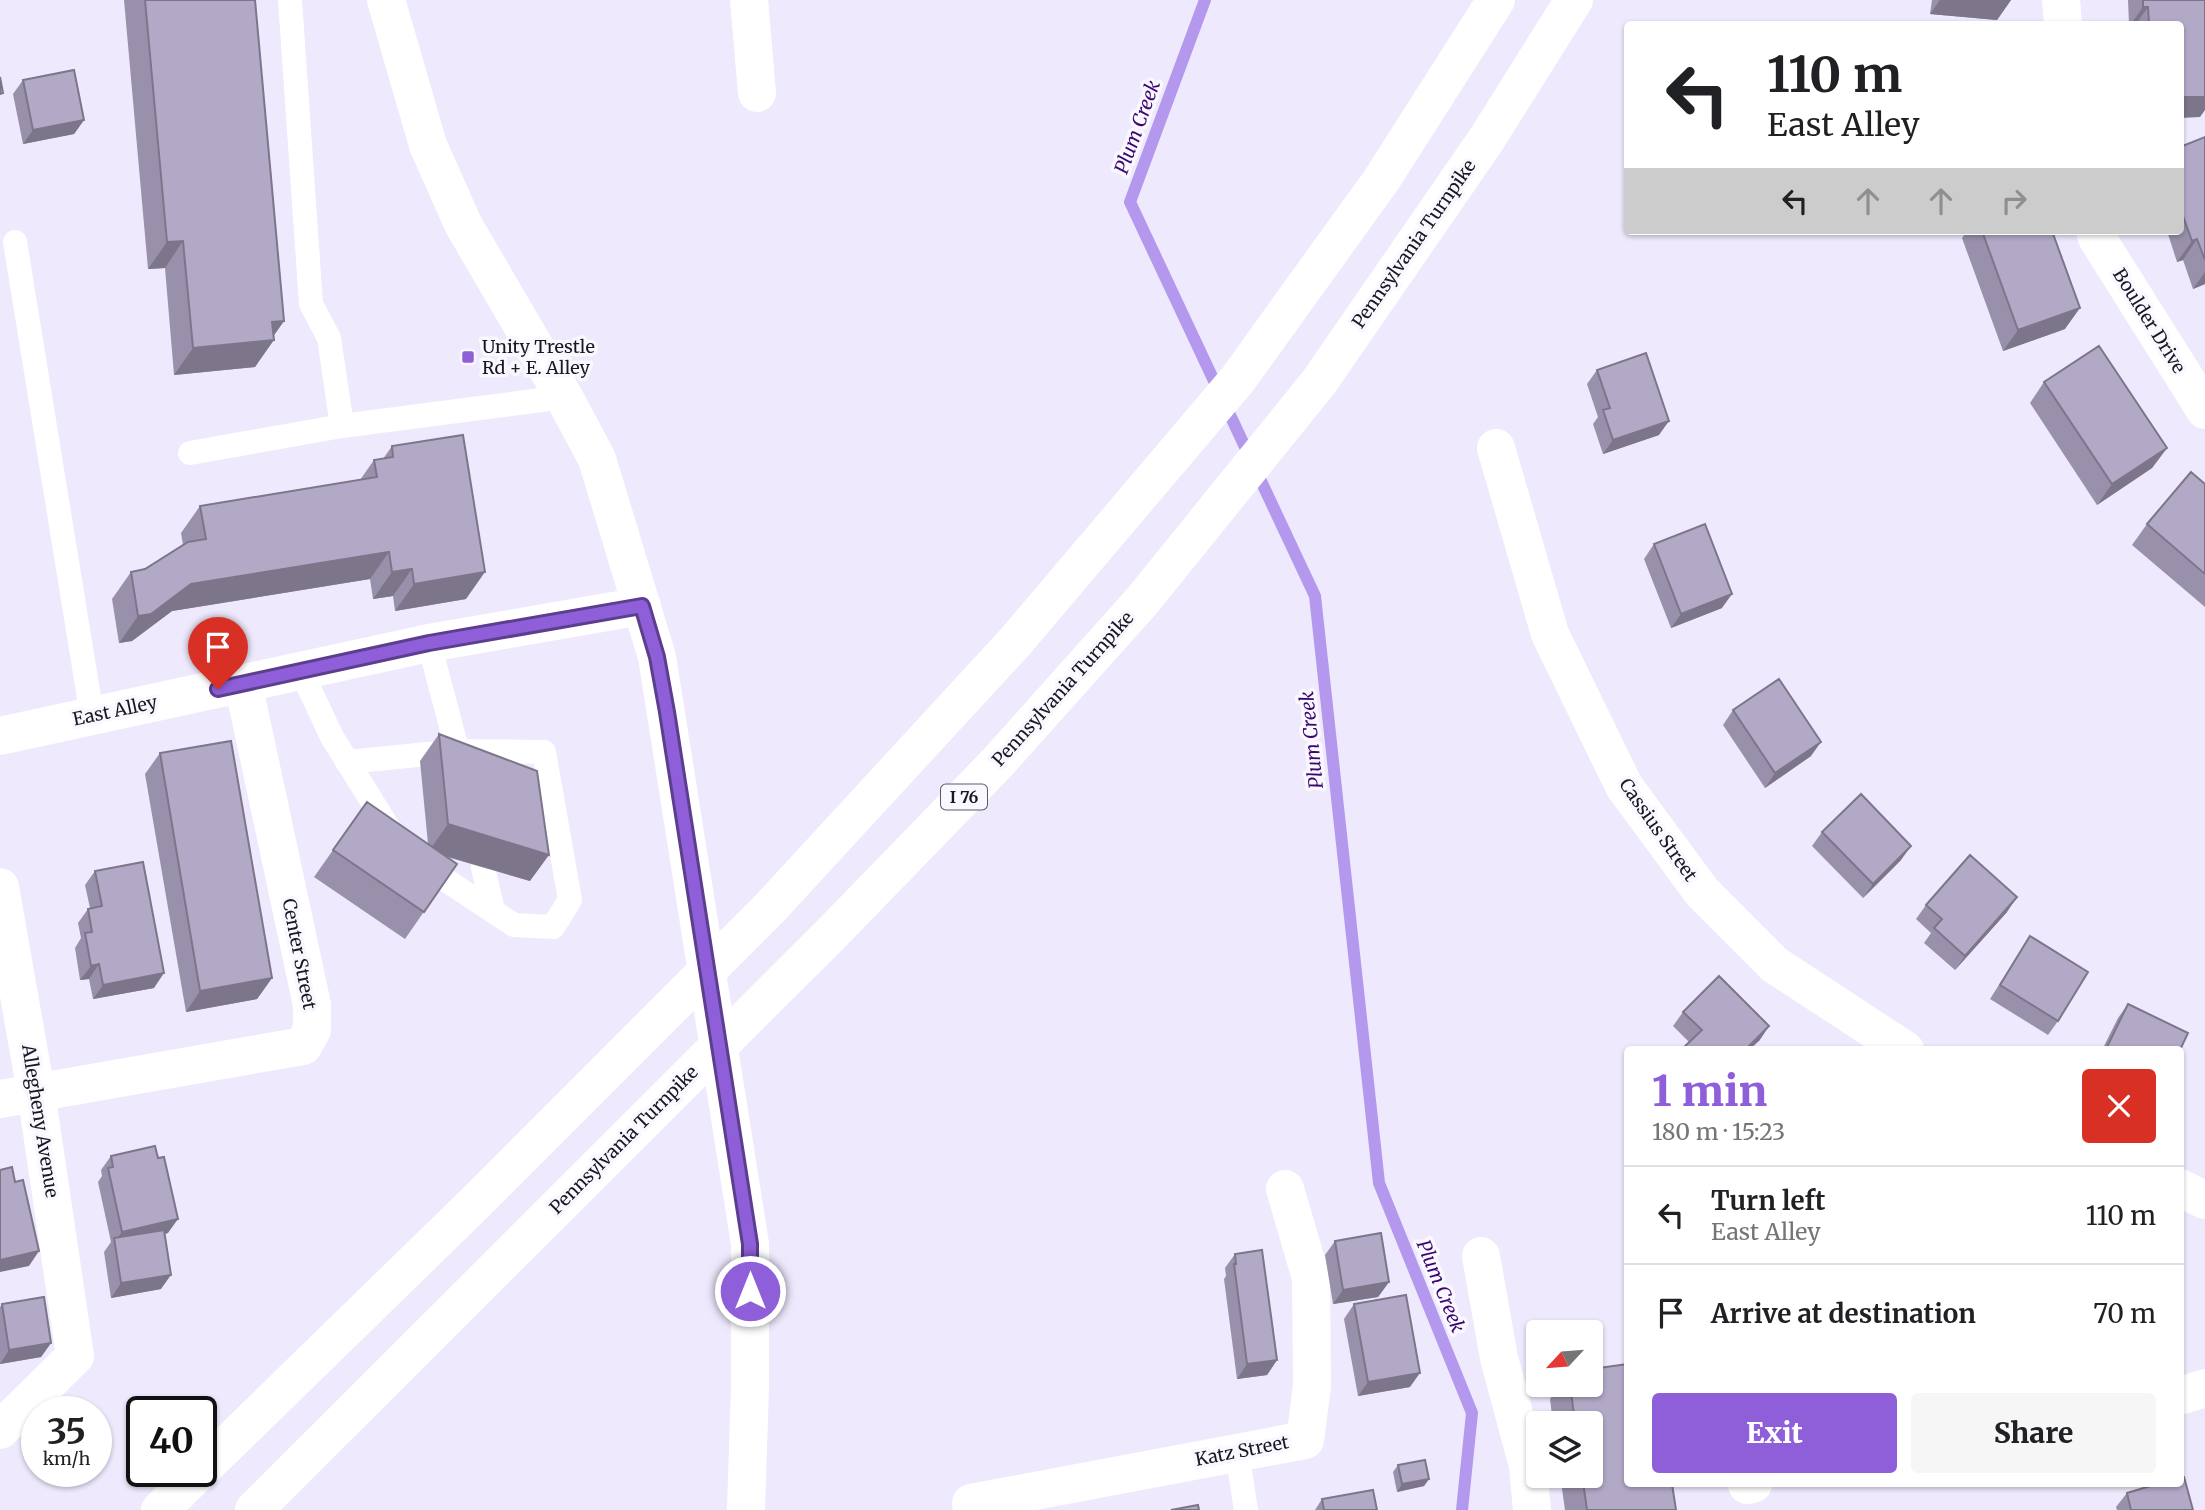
<!DOCTYPE html>
<html lang="en">
<head>
<meta charset="utf-8">
<style>
	:root { --surface:#fff; --page:#f6f6f6; --text:#202124; --muted:#757577; --line:#e0e0e0; --accent:#8e5fd9 }
	body { margin:0; font-family:Merriweather,serif; background:var(--page); color:var(--text); height:100vh; display:flex; flex-direction:column; font-size:26px; white-space:nowrap }
	* { box-sizing:border-box; margin:0 }
	p { font-size:23px; color:var(--muted) }
	.icon { flex:none; width:38px; height:38px; fill:none; stroke:currentColor; stroke-width:2; stroke-linecap:round; stroke-linejoin:round }
	.map { position:relative; flex:1; overflow:hidden }
	.details { position:absolute; left:1624px; top:1046px; width:560px; height:441px; display:flex; flex-direction:column; background:var(--surface); border-radius:7px; box-shadow:0 2px 5px #0004 }
	.details>* { flex:none }
	.guide { position:absolute; left:1624px; top:21px; width:560px; height:214px; border-radius:7px; box-shadow:0 2px 5px #0004; background:#fff; color:var(--text); overflow:hidden }
	.needle { width:46px; rotate:244deg }
	.tools { position:absolute; left:1526px; top:1320px; display:grid; gap:14px }
	.tools a { display:grid; place-items:center; width:77px; height:77px; border-radius:7px; background:var(--surface); box-shadow:0 2px 5px #0004; font-size:35px }
	.speed { position:absolute; left:21px; top:1396px; display:flex; gap:14px; font-size:35px; font-weight:700; text-align:center }
	.speed>* { display:grid; place-content:center; width:91px; height:91px; border-radius:50%; background:var(--surface); box-shadow:0 2px 5px #0004; line-height:1 }
	.speed small { font-size:18px; font-weight:400 }
	.speed .limit { border:4px solid #111; border-radius:10px; background:#fff; color:#111 }
	.pin { position:absolute; display:grid; place-items:center; width:60px; height:60px; color:#fff; margin:-72px -30px; border-radius:50% 50% 50% 0; rotate:-45deg; box-shadow:0 0 7px #0007 }
	.pin .icon { rotate:45deg }
	.me { position:absolute; width:77px; margin:-38px; rotate:0deg; stroke-linejoin:round; filter:drop-shadow(0 0 5px #0008) }
	.turn { display:flex; align-items:center; gap:24px; height:147px; padding:0 28px; font-size:32px }
	.turn .icon { width:91px; height:91px; stroke-width:2.5 }
	.turn b { display:block; font-size:49px; line-height:60px }
	.lanes { display:flex; align-items:center; height:66px; padding:0 28px; background:#0003; justify-content:center; gap:35px; direction:ltr }
	.lanes .off { opacity:.35 }
	.round { display:grid; place-items:center; flex:none; width:74px; height:74px; border-radius:7px; background:var(--page) }
	.overview { display:flex; align-items:center; justify-content:space-between; height:119px; padding:0 28px }
	h1 { font-size:42px; font-weight:800; line-height:52px; color:var(--accent) }
	.button { display:flex; gap:14px; margin-top:auto; padding:14px 28px }
	.button a { flex:1; height:80px; border-radius:7px; background:var(--accent); color:#fff; font-size:28px; font-weight:800; line-height:80px; text-align:center }
	.button a+a { background:var(--page); color:var(--text) }
	ul { padding:0; list-style:none }
	li { display:flex; align-items:center; gap:21px; height:98px; padding:0 28px; border-top:2px solid var(--line) }
	li div { flex:1 }
	li b { display:block; font-size:26px }
	li em { font-style:normal }
	.map>svg:first-child { display:block }
	.lines { fill:none; stroke-linecap:round; stroke-linejoin:round }
	.stream { stroke:#b498ee; stroke-width:12 }
	.lane { stroke:#fff; stroke-width:24 }
	.street { stroke:#fff; stroke-width:38 }
	.secondary { stroke:#fff; stroke-width:38 }
	.highway { stroke:#fff; stroke-width:38 }
	.wall { fill:#9991ab }
	.shaded-wall { fill:#7d768b }
	.building { fill:#b2a9c7; stroke:#7d768b; stroke-width:2 }
	.route-casing { stroke:#5c3e8d; stroke-width:18 }
	.route { stroke:#8e5fd9; stroke-width:12 }
	.poi-dot { fill:#8e5fd9; stroke:#faf8ff; stroke-width:2.5 }
	.labels { text-anchor:middle; stroke-width:7; stroke-linejoin:round; paint-order:stroke }
	.shield { fill:#faf8ff; stroke:#5d5a64; stroke-width:2 }
	.shield-label { font-size:16px; font-weight:bold; fill:#1a1722 }
	.street-label { font-size:18px; fill:#1a1722; stroke:#faf8ff }
	.poi-label { font-size:18px; fill:#1a1722; stroke:#faf8ff; text-anchor:start }
	.water-label { font-size:19px; font-style:italic; fill:#3b066e; stroke:#faf8ff }
</style>
</head>
<body>
<div class="map">
<svg width="2205" height="1510" viewBox="0 0 2205 1510">
	<rect width="100%" height="100%" fill="#eee9fc"/>
	<g class="lines">
		<path class="stream" d="M1205,0L1130,202L1315,596L1379,1183L1472,1413L1462,1510"/>
		<path class="lane" d="M290,0L311,304L329,338L342,426
			M15,242L92,716
			M190,453L342,426L564,397
			M429,643L461,764
			M301,671L332,737L393,835
			M347,762L458,751L544,752L570,900L553,927L514,925L420,863
			M483,868L493,910
			M1237,1452L1246,1510"/>
		<path class="street" d="M749,0L757,93
			M2061,0L2063,24
			M2095,231L2097,238L2205,410
			M1496,448L1550,634L1624,786L1702,892L1775,965L1905,1050
			M0,736L429,643L642,606
			M0,887L36,1092L75,1356L0,1430
			M0,1099L303,1046L312,1030V1005L243,683
			M2180,1188L2205,1200
			M1481,1256L1499,1358L1528,1466L1532,1510
			M2180,1396L2205,1388
			M1747,1485L1753,1484
			M972,1510L971,1503L1305,1440L1312,1386L1311,1278L1285,1189"/>
		<path class="secondary" d="M386,0L428,145L463,224L564,397L597,459L657,657L750,1244V1386L746,1510"/>
		<path class="highway" d="M201,1470L473,1205L767,911L1015,642L1238,379L1382,179L1496,0
			M160,1510L199,1472
			M254,1510L834,931L998,762L1142,601L1319,382L1486,140L1574,0"/>
	</g>
	<path class="wall" d="M124,0H255L284,321L273,336L255,367L174,375L165,268L148,269Z
		M1932,0H2011L1997,20L1930,14Z
		M2128,0H2205L2200,117L2180,24H2129Z
		M23,80L84,120L74,134L23,144L13,94Z
		M2205,137V284L2193,289L2183,260L2177,262L2167,231H2180V147Z
		M1967,231H2052L2065,329L2003,351L1962,238Z
		M1597,370L1659,435L1603,454L1593,424L1598,417L1587,384Z
		M2044,382L2167,448L2152,468L2097,505L2030,403Z
		M392,446L466,599L395,611L393,596L373,599L370,579L172,611L132,641L119,643L112,599L131,572L145,569L183,545L181,533L200,506L360,480L374,460L383,459Z
		M2205,484V607L2132,545L2147,524Z
		M1654,544L1722,608L1671,628L1644,559Z
		M1733,710L1811,756L1765,788L1723,725Z
		M439,734L530,881L447,857L457,864L405,939L314,877L367,802L428,844L420,761Z
		M160,753L272,978L257,999L186,1012L145,774Z
		M1822,832L1901,860L1863,898L1812,846Z
		M95,871L154,988L93,999L89,979L80,980L75,948L81,938L78,923L88,909L90,908L85,885Z
		M1926,905L2007,912L1955,970L1924,943L1931,933L1916,919Z
		M2030,936L2058,1021L2048,1035L1990,999Z
		M2128,1004L2180,1050H2102L2118,1018Z
		M1683,1012L1769,1026L1759,1041L1689,1042L1673,1026Z
		M111,1156L168,1233L164,1234L161,1289L111,1298L104,1252L111,1242L98,1182L102,1176L101,1170Z
		M1335,1241L1389,1282L1378,1297L1333,1304L1325,1255Z
		M1235,1254L1277,1360L1267,1375L1237,1379L1224,1279L1226,1276L1225,1268Z
		M2,1304L51,1343L41,1357L0,1364V1307Z
		M1354,1304L1410,1387L1358,1396L1344,1319Z
		M1560,1384H1591L1676,1510H1565L1560,1475H1591V1423H1553L1550,1399Z
		M1398,1465L1429,1479L1424,1486L1397,1492L1393,1472Z
		M2127,1493L2193,1510H2117L2116,1507Z
		M1322,1499L1377,1510H1315Z"/>
	<path class="shaded-wall" d="M1940,0H2011L1997,20L1930,14Z
		M2143,7H2148L2136,24H2131Z
		M2180,97H2205V110L2200,117L2180,118Z
		M84,120L74,134L23,144L33,130Z
		M2197,239L2183,260L2177,262L2192,241Z
		M183,241L165,268L148,269L167,242Z
		M2205,272V284L2193,289Z
		M2080,308L2065,329L2003,351L2018,330Z
		M284,321L270,341L274,340L255,367L174,375L193,348L272,322Z
		M1669,421L1659,435L1603,454L1613,440Z
		M2167,448L2152,468L2097,505L2112,484Z
		M389,552L370,579L172,611L132,641L119,643L138,616L191,584Z
		M412,569L393,596L373,599L392,572Z
		M485,572L466,599L395,611L414,584Z
		M1732,594L1722,608L1671,628L1681,614Z
		M1821,742L1811,756L1765,788L1775,773Z
		M448,824L549,855L530,881L429,851Z
		M1911,846L1901,860L1863,898L1873,884Z
		M2017,897L2007,912L1955,970L1965,956Z
		M99,964L89,979L80,980L91,966Z
		M164,973L154,988L93,999L103,985Z
		M272,978L257,999L186,1012L200,991Z
		M1769,1026L1759,1041L1749,1050H1745Z
		M178,1219L168,1233L115,1245L114,1242L122,1232Z
		M39,1251L29,1266L0,1272V1260Z
		M171,1275L161,1289L111,1298L121,1283Z
		M1389,1282L1378,1297L1333,1304L1343,1290Z
		M51,1343L41,1357L0,1364L9,1350Z
		M1277,1360L1267,1375L1237,1379L1247,1364Z
		M1420,1373L1410,1387L1358,1396L1368,1382Z
		M1429,1479L1424,1486L1397,1492L1402,1484Z"/>
	<path class="building" d="M145,0H255L284,321L272,322L274,340L193,348L183,241L167,242Z
		M2143,0H2205V97H2180V24H2149L2148,7H2143Z
		M74,70L84,120L33,130L23,80Z
		M0,77L3,93L0,94Z
		M2205,137V260L2197,239L2192,241L2180,208V147Z
		M1982,231H2052L2080,308L2018,330Z
		M2099,346L2167,448L2112,484L2044,382Z
		M1646,353L1669,421L1613,440L1603,410L1610,408L1597,370Z
		M463,435L485,572L414,584L412,569L392,572L389,552L191,584L151,614L138,616L131,572L145,569L188,542L206,539L200,506L377,477L374,460L393,457L392,446Z
		M2191,472L2205,484V574L2147,524Z
		M1705,524L1732,594L1681,614L1654,544Z
		M1779,679L1821,742L1775,773L1733,710Z
		M439,734L537,771L549,855L448,824Z
		M231,741L272,978L200,991L160,753Z
		M1861,794L1911,846L1873,884L1822,832Z
		M367,802L457,864L424,912L333,850Z
		M1970,855L2017,897L1965,956L1934,928L1942,919L1926,905Z
		M143,862L164,973L103,985L99,964L91,966L85,933L92,932L88,909L102,906L95,871Z
		M2030,936L2088,972L2058,1021L2000,985Z
		M1719,976L1769,1026L1745,1050H1681L1702,1030L1683,1012Z
		M2128,1004L2188,1033L2180,1050H2109L2106,1049Z
		M155,1146L158,1158L164,1157L178,1219L122,1232L108,1168L113,1167L111,1156Z
		M12,1167L15,1182L23,1180L39,1251L0,1260V1170Z
		M164,1230L171,1275L121,1283L114,1238Z
		M1381,1233L1389,1282L1343,1290L1335,1241Z
		M1262,1250L1277,1360L1247,1364L1234,1264H1236L1235,1254Z
		M1406,1295L1420,1373L1368,1382L1354,1304Z
		M44,1297L51,1343L9,1350L2,1304Z
		M1628,1364V1484H1672L1676,1510H1587L1582,1475H1591V1423H1575L1570,1384H1591V1369Z
		M1425,1460L1429,1479L1402,1484L1398,1465Z
		M2180,1477H2184L2193,1510H2131L2127,1493L2157,1484H2180Z
		M1373,1490L1377,1510H1324L1322,1499Z
		M1198,1505L1199,1510H1171Z"/>
	<g class="lines">
		<defs>
			<path id="route" d="M218,689L429,643L642,606L657,657L667,712L750,1244V1291"/>
		</defs>
		<use href="#route" class="route-casing"/>
		<use href="#route" class="route"/>
	</g>
	<rect class="poi-dot" x="461" y="350" width="14" height="14" rx="3.5"/>
	<g class="labels">
		<rect class="shield" x="941" y="784.5" width="46" height="25" rx="5"/>
		<g class="shield-label">
			<text x="964" y="803">I 76</text>
		</g>
		<g class="street-label">
			<text transform="translate(1414 244) rotate(-55)" y="6">Pennsylvania Turnpike</text>
			<text transform="translate(2149 321) rotate(58)" y="6">Boulder Drive</text>
			<text transform="translate(1063 689) rotate(-48)" y="6">Pennsylvania Turnpike</text>
			<text transform="translate(115 711) rotate(-12)" y="6">East Alley</text>
			<text transform="translate(1658 830) rotate(55)" y="6">Cassius Street</text>
			<text transform="translate(299 954) rotate(79)" y="6">Center Street</text>
			<text transform="translate(40 1121) rotate(81)" y="6">Allegheny Avenue</text>
			<text transform="translate(624 1140) rotate(-45)" y="6">Pennsylvania Turnpike</text>
			<text transform="translate(1242 1451) rotate(-11)" y="6">Katz Street</text>
		</g>
		<g class="poi-label">
			<text x="482" y="353">Unity Trestle<tspan x="482" dy="21">Rd + E. Alley</tspan></text>
		</g>
		<g class="water-label">
			<text transform="translate(1137 127) rotate(-70)" y="7">Plum Creek</text>
			<text transform="translate(1311 740) rotate(-96)" y="7">Plum Creek</text>
			<text transform="translate(1441 1286) rotate(68)" y="7">Plum Creek</text>
		</g>
	</g>
</svg>
<div class="tools">
<a><svg class="needle" viewBox="-14 -14 28 28"><path d="M0-13l5 13h-10z" fill="#e53935"/><path d="M0 13l5-13h-10z" fill="#757577"/></svg></a>
<a><svg class="icon" aria-label="layers" viewBox="0 0 24 24"><path d="M12 4l9 5-9 5-9-5zM3 14l9 5 9-5"/></svg></a>
</div>
<div class="speed"><div>35<small>km/h</small></div><div class="limit">40</div></div>
<div class="pin" style="left:218px;top:689px;background:#d93025"><svg class="icon" aria-label="arrive" viewBox="0 0 24 24"><path d="M6 21V4h12l-3 4 3 4H6"/></svg></div>
<svg class="me" style="left:750px;top:1291px" viewBox="-20 -20 40 40"><circle r="17" fill="#8e5fd9" stroke="#fff" stroke-width="3"/><path d="M0-11L8 9 0 5-8 9z" fill="#fff"/></svg>
<div class="guide">
<div class="turn"><svg class="icon" aria-label="left" viewBox="0 0 24 24"><path d="M17 20v-9H6M10 6l-5 5 5 5"/></svg><div><b>110 m</b>East Alley</div></div>
<div class="lanes"><svg class="icon" aria-label="left" viewBox="0 0 24 24"><path d="M17 20v-9H6M10 6l-5 5 5 5"/></svg><svg class="icon off" aria-label="ahead" viewBox="0 0 24 24"><path d="M12 20V5M6 11l6-6 6 6"/></svg><svg class="icon off" aria-label="ahead" viewBox="0 0 24 24"><path d="M12 20V5M6 11l6-6 6 6"/></svg><svg class="icon off" aria-label="right" viewBox="0 0 24 24"><path d="M7 20v-9h11M14 6l5 5-5 5"/></svg></div>
</div>
<section class="details">
<div class="overview"><div><h1>1 min</h1><p>180 m · 15:23</p></div><a class="round" style="background:#d93025;color:#fff"><svg class="icon" aria-label="close" viewBox="0 0 24 24"><path d="M6 6l12 12M18 6L6 18"/></svg></a></div>
<ul>
<li><svg class="icon" aria-label="left" viewBox="0 0 24 24"><path d="M17 20v-9H6M10 6l-5 5 5 5"/></svg><div><b>Turn left</b><p>East Alley</p></div><em>110 m</em></li>
<li><svg class="icon" aria-label="arrive" viewBox="0 0 24 24"><path d="M6 21V4h12l-3 4 3 4H6"/></svg><div><b>Arrive at destination</b></div><em>70 m</em></li>
</ul>
<div class="button"><a>Exit</a><a>Share</a></div>
</section>
</div>
</body>
</html>
